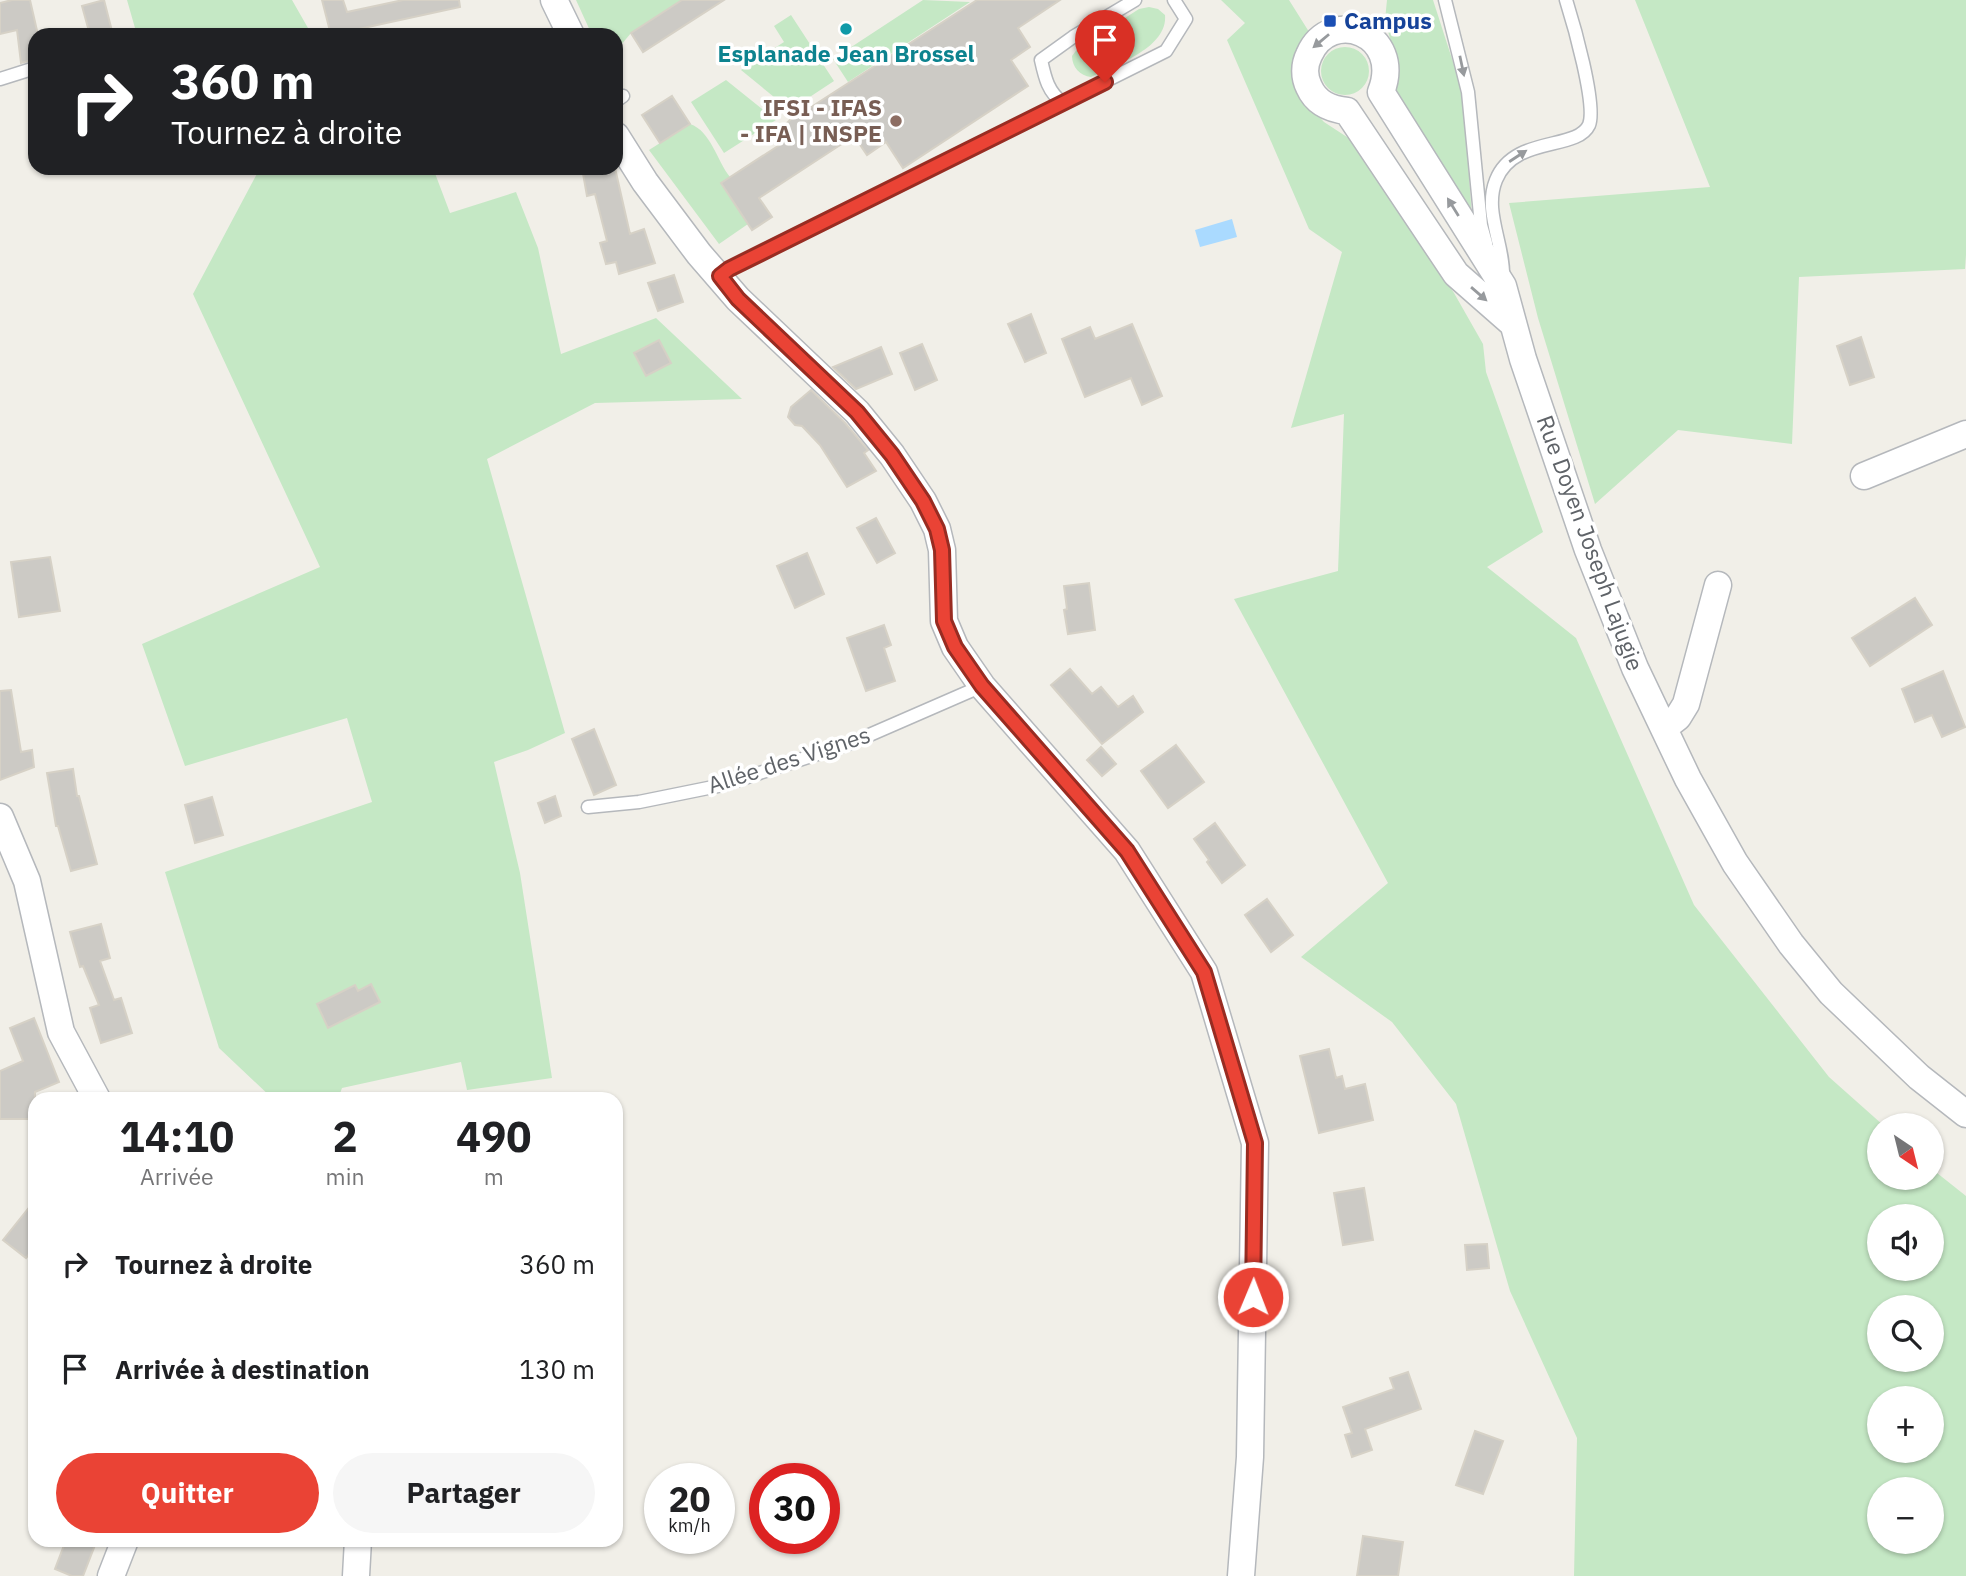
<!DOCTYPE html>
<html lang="fr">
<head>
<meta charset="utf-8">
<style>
	:root { --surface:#fff; --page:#f6f6f6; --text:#202124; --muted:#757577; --accent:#ea4335 }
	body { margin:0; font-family:"IBM Plex Sans",sans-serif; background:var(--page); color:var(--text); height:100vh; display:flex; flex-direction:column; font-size:26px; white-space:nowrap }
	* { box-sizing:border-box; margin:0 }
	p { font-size:23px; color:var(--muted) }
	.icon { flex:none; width:38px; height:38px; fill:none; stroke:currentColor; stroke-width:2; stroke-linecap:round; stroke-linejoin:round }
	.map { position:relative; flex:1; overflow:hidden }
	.side { position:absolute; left:28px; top:1092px; width:595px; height:455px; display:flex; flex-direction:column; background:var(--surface); border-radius:21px; box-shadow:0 2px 5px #0004 }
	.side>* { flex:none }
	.banner { position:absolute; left:28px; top:28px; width:595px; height:147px; border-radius:21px; box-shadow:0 2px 5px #0004; background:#202124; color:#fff; overflow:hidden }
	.needle { width:46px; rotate:145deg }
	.tools { position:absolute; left:1867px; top:1113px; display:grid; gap:14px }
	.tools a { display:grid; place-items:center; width:77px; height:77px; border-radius:50%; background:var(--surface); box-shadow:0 2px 5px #0004; font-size:35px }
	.speed { position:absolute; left:644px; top:1463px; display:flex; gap:14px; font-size:35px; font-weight:700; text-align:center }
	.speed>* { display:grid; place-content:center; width:91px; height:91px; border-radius:50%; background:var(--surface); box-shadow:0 2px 5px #0004; line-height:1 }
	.speed small { font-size:18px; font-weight:400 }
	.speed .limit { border:10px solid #d22; background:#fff; color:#111 }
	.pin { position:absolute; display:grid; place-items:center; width:60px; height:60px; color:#fff; margin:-72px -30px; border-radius:50% 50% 50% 0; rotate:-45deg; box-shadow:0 0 7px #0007 }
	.pin .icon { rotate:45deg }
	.me { position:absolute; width:77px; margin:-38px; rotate:1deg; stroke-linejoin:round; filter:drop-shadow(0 0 5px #0008) }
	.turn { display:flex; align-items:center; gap:24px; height:147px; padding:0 28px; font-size:32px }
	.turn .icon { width:91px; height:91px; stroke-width:2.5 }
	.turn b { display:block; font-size:49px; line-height:60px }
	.eta { display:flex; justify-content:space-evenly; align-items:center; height:119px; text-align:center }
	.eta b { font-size:42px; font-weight:800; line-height:49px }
	.cta { display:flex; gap:14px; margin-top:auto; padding:14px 28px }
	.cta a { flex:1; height:80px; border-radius:42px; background:var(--accent); color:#fff; font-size:28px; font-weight:800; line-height:80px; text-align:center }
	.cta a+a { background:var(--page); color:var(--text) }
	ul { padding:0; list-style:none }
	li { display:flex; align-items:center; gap:21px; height:105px; padding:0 28px }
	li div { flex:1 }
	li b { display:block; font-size:26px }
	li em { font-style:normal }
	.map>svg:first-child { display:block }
	.green { fill:#c5e8c5; fill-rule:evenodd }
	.water { fill:#aadaff }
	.building { fill:#cccac5; stroke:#d6d1c6; stroke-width:2 }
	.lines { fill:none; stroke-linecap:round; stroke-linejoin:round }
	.lane-casing { stroke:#b5b8bc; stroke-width:15 }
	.street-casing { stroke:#b5b8bc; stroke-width:29 }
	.lane { stroke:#fff; stroke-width:12 }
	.street { stroke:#fff; stroke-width:26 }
	.oneway { fill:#979a9d }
	.route-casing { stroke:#982c22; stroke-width:18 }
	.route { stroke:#ea4335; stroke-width:12 }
	.transit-dot { fill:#1a4fb4; stroke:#fff; stroke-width:2.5 }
	.culture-dot { fill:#0f9aa8; stroke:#fff; stroke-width:2.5 }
	.education-dot { fill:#8d6e63; stroke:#fff; stroke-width:2.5 }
	.labels { text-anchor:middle; stroke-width:7; stroke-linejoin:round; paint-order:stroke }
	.transit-label { font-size:23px; font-weight:bold; fill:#164399; stroke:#fff; text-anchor:start }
	.culture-label { font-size:23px; font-weight:bold; fill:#0d838f; stroke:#fff }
	.education-label { font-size:23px; font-weight:bold; fill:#785e54; stroke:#fff; text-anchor:end }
	.street-label { font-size:23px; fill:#5f6368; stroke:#fff }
</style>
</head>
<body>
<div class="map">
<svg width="1966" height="1576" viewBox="0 0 1966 1576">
	<rect width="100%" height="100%" fill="#f1efe8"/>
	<path class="green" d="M127,0H292L312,35H137Z
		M576,0H682L631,33L616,51V35H592Z
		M923,0L970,2L848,82L833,59Z
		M1221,0H1289L1311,35L1304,101L1324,122L1350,139L1454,293L1483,344L1486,372L1543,532L1487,567L1576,638L1694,905L1829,1077L1883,1125H1880V1178H1932V1169L1966,1196V1576H1574L1577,1438L1510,1291L1456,1104L1392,1022L1301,957L1388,883L1234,599L1338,571L1344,414L1291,428L1342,252L1309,229L1227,40L1245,23ZM1880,1216H1932V1269H1880ZM1880,1307H1932V1360H1880ZM1880,1398H1932V1451H1880ZM1880,1489H1932V1542H1880Z
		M1387,0H1433L1463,93L1472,217L1395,91L1396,61L1385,20Z
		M1635,0H1966V255L1965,269L1799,277L1792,444L1678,430L1595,504L1538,318L1509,203L1710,187Z
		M1149,7L1158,9L1165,15C1168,48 1115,65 1091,77C1080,76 1072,67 1072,56L1078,48L1139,9Z
		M791,15L834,81L790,110L741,70L784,42L774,26Z
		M1321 71a24 24 0 1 1 48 0a24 24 0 1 1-48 0Z
		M726,80L776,120L724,153L691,102Z
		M690,124C711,131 717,161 730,177L721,184L748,224L719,244L649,150Z
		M260,168H433L450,213L516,192L538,248L561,354L656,318L742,399L595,403L487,459L565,733L528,750L494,762L520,873L552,1078L467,1090L461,1062L342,1088L338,1099H273L219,1048L165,872L372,802L347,718L185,766L142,644L320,567L193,294Z"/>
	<path class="water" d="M1232,219L1237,237L1200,247L1195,230Z"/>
	<path class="building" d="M12,0H30L38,35H35V59L21,63L17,30L0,34V3Z
		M104,0L113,35H90L82,6Z
		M322,0H343L347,12L403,0H459L460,7L331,35Z
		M682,0H724L643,52L631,33Z
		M977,0H1060L1018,28L1030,47L1011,60L1028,86L903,168L886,142L867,155L854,136L759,198L772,217L752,230L721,183L781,144L775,135L802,108L805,111Z
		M672,96L690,124L660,143L642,115Z
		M582,168H615L630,234L644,229L655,263L619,274L616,262L606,264L600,243L607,241L595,194L587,196Z
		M674,275L683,302L658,311L648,283Z
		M1031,314L1046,353L1025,362L1008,324Z
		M1132,324L1162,396L1142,405L1131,378L1085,397L1062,339L1090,327L1095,339Z
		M1861,337L1874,377L1850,385L1837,346Z
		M659,340L671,363L646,376L634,353Z
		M922,344L937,380L915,390L900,353Z
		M881,347L892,374L856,389L833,367Z
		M811,390L845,423L868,450L864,453L876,471L847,487L820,445L802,426L795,425L788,417L791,407Z
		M876,518L895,553L877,563L857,528Z
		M807,553L824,594L795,608L777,566Z
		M50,557L60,611L19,617L11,562Z
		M1089,583L1095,630L1068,634L1064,610L1067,609L1064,586Z
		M1915,598L1932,625L1870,666L1852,638Z
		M884,625L891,645L884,648L895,681L866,691L847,638Z
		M1070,669L1092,694L1101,687L1118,707L1133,696L1143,712L1102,744L1051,685Z
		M1943,671L1965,727L1942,737L1932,715L1915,722L1902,689Z
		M11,690L21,752L32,750L34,767L0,780V691Z
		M594,729L616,785L594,795L572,739Z
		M1176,745L1204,782L1168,808L1141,771Z
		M1101,747L1116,764L1102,776L1087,760Z
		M73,769L77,796H79L97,864L71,871L58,826H56L47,773Z
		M555,796L561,816L545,823L538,803Z
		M212,797L223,835L195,843L185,805Z
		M1215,823L1245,865L1222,883L1207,862L1209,860L1194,839Z
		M1267,899L1293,935L1271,952L1245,915Z
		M101,924L110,958L100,961L114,1000L121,998L132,1033L101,1043L90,1008L99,1005L83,966L80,967L70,932Z
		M371,984L380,1002L328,1028L317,1004L355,985L358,991Z
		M34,1018L59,1082L35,1092V1119H0V1071L23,1061L10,1028Z
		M1329,1049L1336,1078L1342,1076L1345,1089L1365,1084L1373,1120L1319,1133L1300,1056Z
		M1364,1188L1373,1240L1343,1245L1334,1193Z
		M35,1200V1247L26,1258L3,1240Z
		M1487,1244L1489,1268L1467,1270L1465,1245Z
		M1408,1372L1421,1409L1365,1429L1372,1450L1352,1457L1345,1435L1352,1433L1343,1407L1394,1389L1390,1378Z
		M1475,1431L1503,1441L1483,1494L1456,1485Z
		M1363,1536L1403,1542L1398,1576H1357Z
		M66,1540H82L95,1545L83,1576H72L55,1569Z"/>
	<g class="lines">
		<defs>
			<path id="lane" d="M1445,0L1468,92L1481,225L1486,243
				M0,79L35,68
				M616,101L623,96
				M1063,103C1048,92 1045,78 1041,60L1073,37L1135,0
				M720,276L729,269L1166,51L1186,19L1174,0
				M1503,279C1505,245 1483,212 1496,180C1514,135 1577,151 1589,125C1597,105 1573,22 1566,0
				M588,807L639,802L723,785L851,743L982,686"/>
			<path id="street" d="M554,0L571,35
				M616,136L645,182L699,254L738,299L857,412L892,455L923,501L937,529L942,550L944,621L955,647L982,686L1127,851L1204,972L1255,1143L1250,1457L1241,1576
				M1513,324L1456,274L1347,111C1330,109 1316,103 1309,87C1304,77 1304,65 1309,55C1330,6 1404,33 1381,92L1503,286L1523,359L1588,550L1635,668L1688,779L1735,863L1791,944L1831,993L1919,1077L1966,1114
				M1864,476L1966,434
				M1664,728L1678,717L1686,704L1718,585
				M0,817L27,881L61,1032L97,1099
				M111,1576L125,1540
				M356,1576L358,1540"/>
		</defs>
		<use href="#lane" class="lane-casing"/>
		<use href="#street" class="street-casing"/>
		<use href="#lane" class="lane"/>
		<use href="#street" class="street"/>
	</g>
	<defs><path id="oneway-solid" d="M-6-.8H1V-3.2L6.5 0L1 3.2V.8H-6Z" transform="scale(1.75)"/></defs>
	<g class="oneway">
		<use href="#oneway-solid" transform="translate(1321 41) rotate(140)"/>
		<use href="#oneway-solid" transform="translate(1462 66) rotate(78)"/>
		<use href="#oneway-solid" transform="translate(1518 156) rotate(-33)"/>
		<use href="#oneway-solid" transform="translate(1453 207) rotate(-122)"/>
		<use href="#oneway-solid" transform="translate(1479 294) rotate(41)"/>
	</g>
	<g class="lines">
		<defs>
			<path id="route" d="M1105,82L729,269L720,276L738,299L857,412L892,455L923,501L937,529L942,550L944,621L955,647L982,686L1127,851L1204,972L1255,1143L1253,1297"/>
		</defs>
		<use href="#route" class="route-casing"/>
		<use href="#route" class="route"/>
	</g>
	<rect class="transit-dot" x="1323" y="14" width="14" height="14" rx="3.5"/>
	<circle class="culture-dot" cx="846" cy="29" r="7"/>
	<circle class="education-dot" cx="896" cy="121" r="7"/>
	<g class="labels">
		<g class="transit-label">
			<text x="1344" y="29">Campus</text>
		</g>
		<g class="culture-label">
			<text x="846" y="62">Esplanade Jean Brossel</text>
		</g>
		<g class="education-label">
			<text x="882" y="116">IFSI - IFAS<tspan x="882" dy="26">- IFA | INSPE</tspan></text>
		</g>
		<g class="street-label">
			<text transform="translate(1590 543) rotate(70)" y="8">Rue Doyen Joseph Lajugie</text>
			<text transform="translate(789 760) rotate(-18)" y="8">Allée des Vignes</text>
		</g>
	</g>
</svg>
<div class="tools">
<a><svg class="needle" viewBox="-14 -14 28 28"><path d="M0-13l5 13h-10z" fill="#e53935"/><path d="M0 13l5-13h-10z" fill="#757577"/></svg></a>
<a><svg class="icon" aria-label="sound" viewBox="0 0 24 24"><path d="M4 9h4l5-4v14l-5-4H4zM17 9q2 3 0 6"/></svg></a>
<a><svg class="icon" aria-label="search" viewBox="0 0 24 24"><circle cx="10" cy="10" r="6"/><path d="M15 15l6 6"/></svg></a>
<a>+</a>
<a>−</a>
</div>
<div class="speed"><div>20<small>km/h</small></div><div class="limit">30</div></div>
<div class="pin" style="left:1105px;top:82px;background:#d93025"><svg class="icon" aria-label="arrive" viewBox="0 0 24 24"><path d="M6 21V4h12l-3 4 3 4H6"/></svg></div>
<svg class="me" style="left:1253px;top:1297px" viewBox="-20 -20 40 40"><circle r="17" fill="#ea4335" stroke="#fff" stroke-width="3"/><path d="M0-11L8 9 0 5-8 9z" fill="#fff"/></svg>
<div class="banner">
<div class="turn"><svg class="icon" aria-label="right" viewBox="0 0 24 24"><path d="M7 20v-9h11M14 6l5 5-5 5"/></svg><div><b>360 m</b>Tournez à droite</div></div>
</div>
<section class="side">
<div class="eta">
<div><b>14:10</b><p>Arrivée</p></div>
<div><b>2</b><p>min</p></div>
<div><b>490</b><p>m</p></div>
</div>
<ul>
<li><svg class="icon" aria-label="right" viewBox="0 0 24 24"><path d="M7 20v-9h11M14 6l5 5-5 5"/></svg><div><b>Tournez à droite</b></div><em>360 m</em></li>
<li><svg class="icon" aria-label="arrive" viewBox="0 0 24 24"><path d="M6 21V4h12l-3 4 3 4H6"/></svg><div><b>Arrivée à destination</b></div><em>130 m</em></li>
</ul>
<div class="cta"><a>Quitter</a><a>Partager</a></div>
</section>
</div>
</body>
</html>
